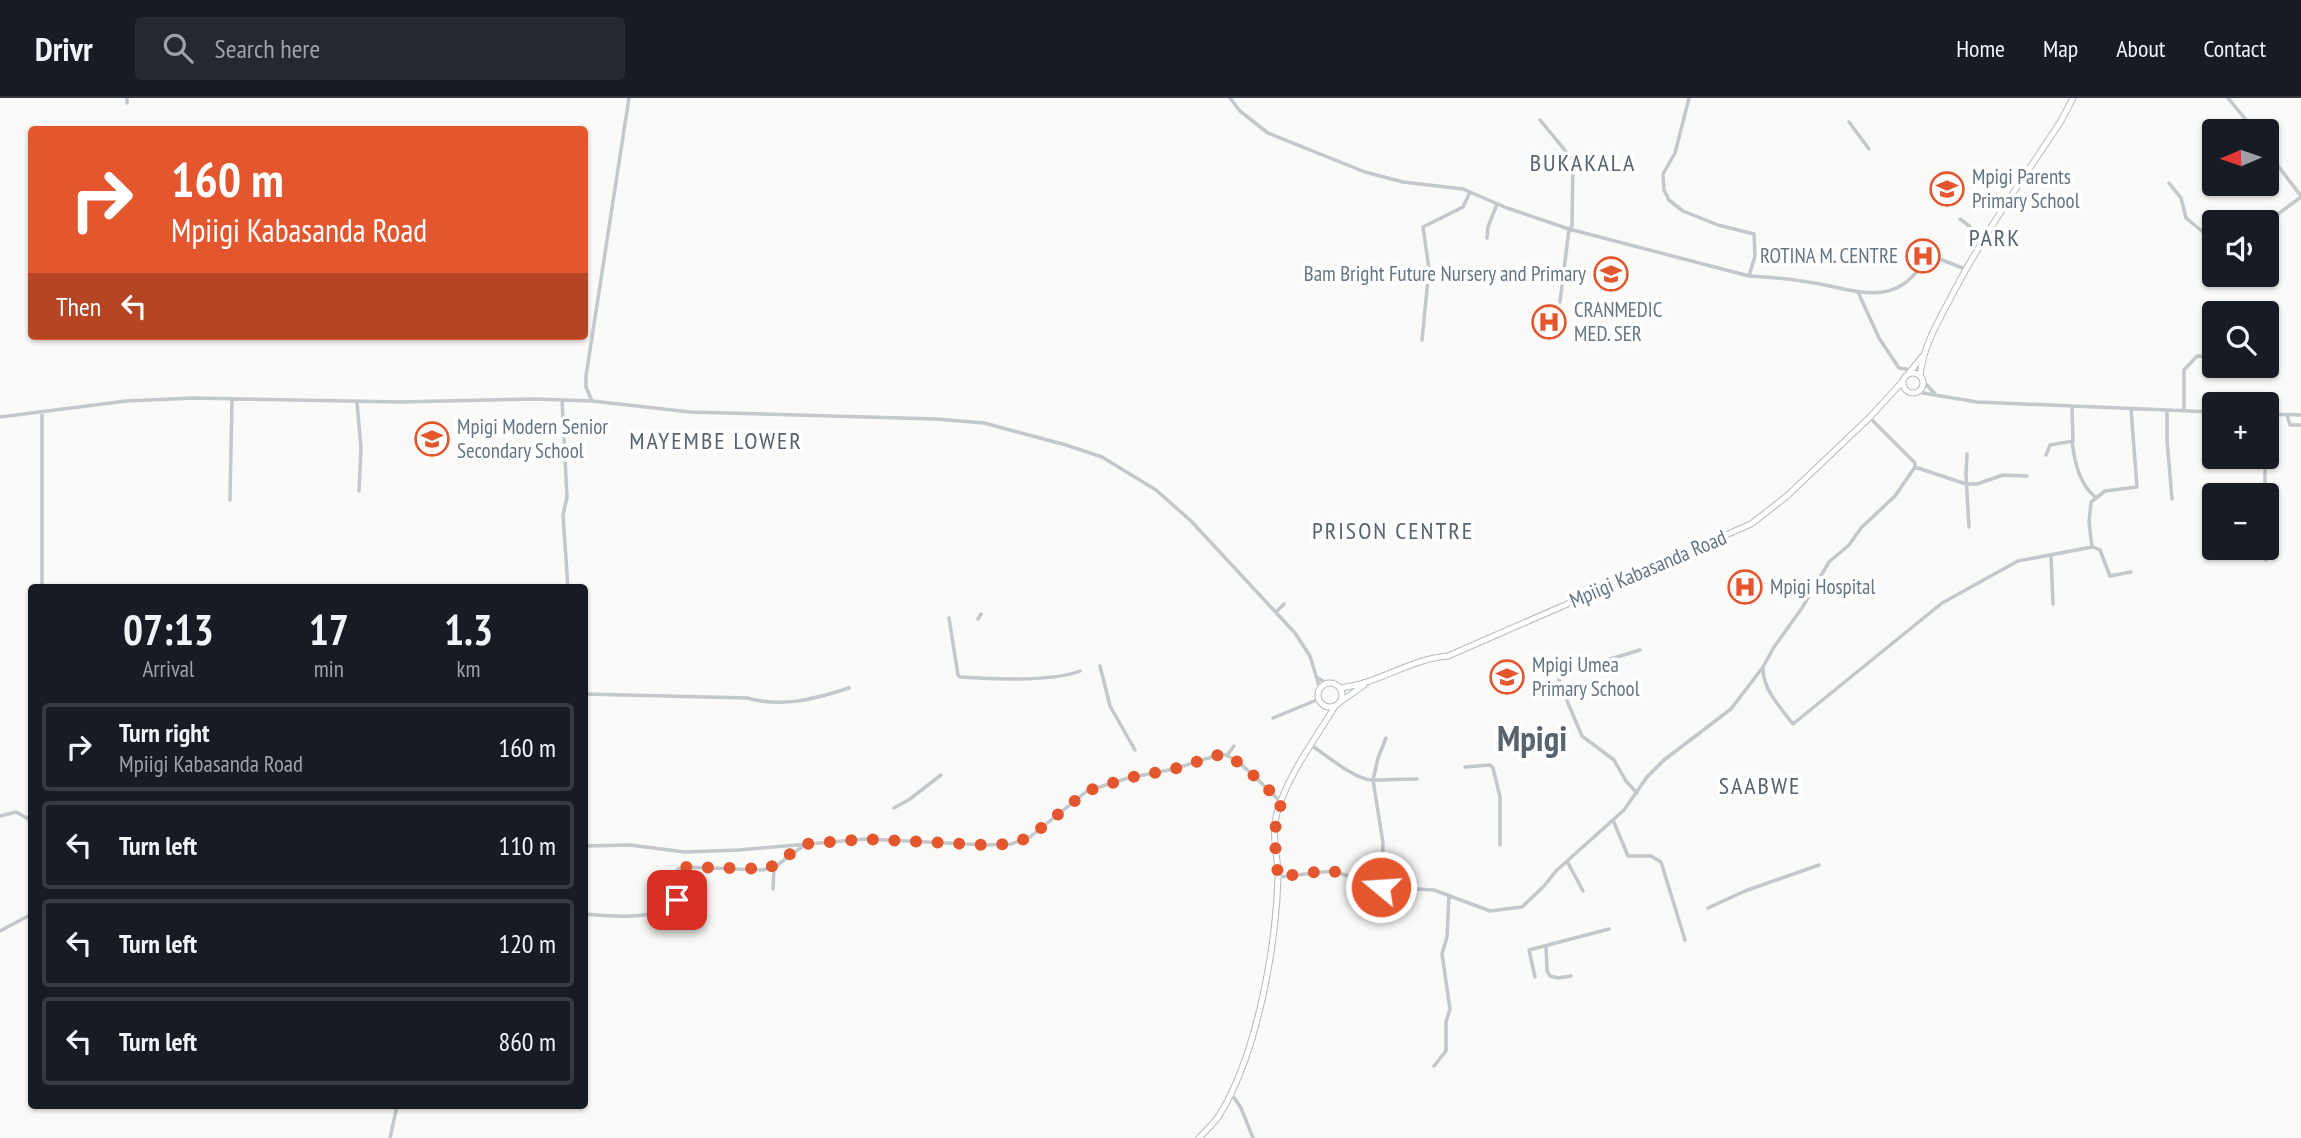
<!DOCTYPE html>
<html lang="en">
<head>
<meta charset="utf-8">
<style>
	:root { --surface:#171b24; --page:#242831; --text:#f1f3f6; --muted:#9ea1a6; --line:#363941 }
	body { margin:0; font-family:"PT Sans Narrow",sans-serif; background:var(--page); color:var(--text); height:100vh; display:flex; flex-direction:column; font-size:26px; white-space:nowrap }
	* { box-sizing:border-box; margin:0 }
	p { font-size:23px; color:var(--muted) }
	.icon { flex:none; width:38px; height:38px; fill:none; stroke:currentColor; stroke-width:2; stroke-linecap:round; stroke-linejoin:round }
	.map { position:relative; flex:1; overflow:hidden }
	.panel { position:absolute; left:28px; top:486px; width:560px; height:525px; display:flex; flex-direction:column; background:var(--surface); border-radius:7px; box-shadow:0 2px 5px #0004 }
	.panel>* { flex:none }
	.hud { position:absolute; left:28px; top:28px; width:560px; height:214px; border-radius:7px; box-shadow:0 2px 5px #0004; background:#e4572e; color:#fff; overflow:hidden }
	.needle { width:46px; rotate:268deg }
	.tools { position:absolute; left:2202px; top:21px; display:grid; gap:14px }
	.tools a { display:grid; place-items:center; width:77px; height:77px; border-radius:7px; background:var(--surface); box-shadow:0 2px 5px #0004; font-size:35px }
	.pin { position:absolute; display:grid; place-items:center; width:60px; height:60px; color:#fff; margin:-30px; border-radius:14px; box-shadow:0 4px 10px #0006 }
	.me { position:absolute; width:77px; margin:-38px; rotate:288deg; stroke-linejoin:round; filter:drop-shadow(0 0 5px #0008) }
	.turn { display:flex; align-items:center; gap:24px; height:147px; padding:0 28px; font-size:32px }
	.turn .icon { width:91px; height:91px; stroke-width:2.5 }
	.turn b { display:block; font-size:49px; line-height:60px }
	.then { display:flex; align-items:center; height:66px; padding:0 28px; background:#0003; gap:14px; font-size:26px }
	.eta { display:flex; justify-content:space-evenly; align-items:center; height:119px; text-align:center }
	.eta b { font-size:42px; font-weight:600; line-height:49px }
	ul { padding:0; list-style:none }
	li { display:flex; align-items:center; gap:21px; height:88px; margin:0 14px 10px; padding:0 14px; border:4px solid var(--line); border-radius:7px }
	li div { flex:1 }
	li b { display:block; font-size:26px }
	li em { font-style:normal }
	header { display:flex; align-items:center; gap:42px; box-sizing:border-box; height:98px; padding:0 35px; background:var(--surface); border-bottom:2px solid var(--line) }
	header strong { font-size:33px }
	nav { display:flex; gap:38px; margin-inline-start:auto; font-size:24px }
	.search { width:490px; height:63px; background:var(--page); display:flex; align-items:center; gap:18px; box-sizing:border-box; padding:0 24px; border-radius:7px; color:var(--muted); font-size:26px }
	.map>svg:first-child { display:block }
	.built { fill:#e8e9e9 }
	.lines { fill:none; stroke-linecap:round; stroke-linejoin:round }
	.secondary-casing { stroke:#b3babf; stroke-width:7 }
	.street { stroke:#c3c8cc; stroke-width:3.5 }
	.secondary { stroke:#fff; stroke-width:5 }
	.route { stroke:#e4572e; stroke-width:12; stroke-dasharray:0 21.6 }
	.labels { text-anchor:middle; stroke-width:7; stroke-linejoin:round; paint-order:stroke }
	.poi-label { font-size:21px; fill:#657683; stroke:#fff; text-anchor:start }
	.street-label { font-size:21px; fill:#657683; stroke:#fff }
	.quarter-label { font-size:24px; letter-spacing:2px; fill:#57646e; stroke:#fff }
	.town-label { font-size:35px; font-weight:bold; fill:#57646e; stroke:#fff }
</style>
</head>
<body>
<header>
<strong>Drivr</strong>
<div class="search"><svg class="icon" aria-label="search" viewBox="0 0 24 24"><circle cx="10" cy="10" r="6"/><path d="M15 15l6 6"/></svg>Search here</div>
<nav><a>Home</a><a>Map</a><a>About</a><a>Contact</a></nav>
</header>
<div class="map">
<svg width="2301" height="1040" viewBox="0 0 2301 1040">
	<rect width="100%" height="100%" fill="#fafaf8"/>
	<path class="built" d="M1743,473L1757,485L1758,493L1741,503L1728,482Z"/>
	<g class="lines">
		<defs>
			<path id="secondary" d="M1909,275L1922,259
				M1903 285a10 10 0 1 1 20 0a10 10 0 1 1-20 0Z
				M1920,278C1923,250 1936,227 1949,203C1981,140 2022,82 2061,23L2073,0
				M1318 597a12 12 0 1 1 24 0a12 12 0 1 1-24 0Z
				M1340,590C1378,586 1410,561 1448,558L1751,426L1787,398L1869,320L1903,283
				M1340,604L1364,587
				M1199,1040C1206,1032 1215,1025 1220,1016C1257,956 1276,849 1278,779C1278,758 1271,737 1277,715C1288,676 1315,642 1335,608"/>
		</defs>
		<use href="#secondary" class="secondary-casing"/>
		<path class="street" d="M127,0V5
			M1230,0L1240,13L1268,35L1365,74L1403,84L1463,91L1507,110L1569,131L1749,178C1771,179 1792,181 1814,185C1843,189 1878,205 1905,185C1915,178 1922,166 1932,158L1965,171
			M1689,0L1675,55L1663,76L1664,92L1669,102L1683,113L1718,127L1754,136L1755,158L1749,178
			M2228,0L2255,33
			M1540,22L1573,62L1572,128L1569,131L1560,204
			M1849,24L1869,51
			M2266,52L2301,98
			M2169,85L2181,100L2186,120L2214,143
			M1960,121L1985,140
			M2266,125L2301,99
			M1487,140L1488,129L1497,106
			M1858,194L1879,240L1899,270L1911,272
			M1422,242L1429,171L1423,129L1463,109L1470,94
			M1922,282L1935,296
			M1917,294L1977,304L2214,314
			M562,302L567,399L563,417L568,490
			M592,303L586,289V278L629,0
			M357,305L361,350L359,393
			M2167,312V342L2172,401
			M2184,312V272L2197,258L2214,259
			M42,314V490
			M2266,316L2301,317
			M2287,317L2290,327H2301
			M0,319L126,303L194,300L400,304L535,301L592,303L690,314L936,321L984,325L1066,347L1102,359L1156,392L1191,423L1295,535L1310,558L1320,591
			M2072,344C2075,365 2079,385 2095,399
			M1967,356L1966,377L1969,429
			M2046,357L2050,347L2073,343L2072,310
			M1915,369L1966,386H1977L2003,377L2027,378
			M2265,397V359
			M230,402L232,301
			M2093,449L2100,452L2110,478L2131,474
			M2265,450L2266,462
			M2051,457L2053,506
			M1276,514L1284,506
			M949,520L958,577L960,579C991,581 1053,584 1080,573
			M978,521L981,516
			M1100,568L1110,608L1135,652
			M1763,571C1763,592 1781,610 1793,626L1942,505L2018,463L2092,449L2089,424L2091,404L2105,393L2137,389L2131,311
			M1318,580L1328,586
			M584,596L747,600C783,610 814,601 849,590
			M1273,620L1319,601
			M1311,647C1326,657 1355,682 1373,682C1387,682 1403,681 1417,681
			M1228,656L1234,648
			M1465,669L1490,667L1493,670L1500,699V747
			M1637,695L1626,683L1614,662L1582,638L1562,591L1557,573L1597,565L1640,552
			M894,710L910,701L941,677
			M0,718L16,714L32,723
			M1613,722L1628,758H1651L1661,764L1685,842
			M584,748L630,747L685,754L739,752L865,741L987,747L1011,746L1030,739L1087,693L1128,680L1174,671L1221,656C1237,657 1266,691 1280,703
			M1567,763L1583,793
			M1278,779L1333,773L1381,789L1434,792L1490,813L1522,809L1544,788L1556,773L1624,712L1647,679L1664,662L1731,611L1763,569L1774,549L1802,510L1829,464L1849,447L1861,430L1895,398L1915,369V365L1870,320
			M1381,789L1383,745L1373,682L1378,660L1386,640
			M773,791L774,771L776,768L803,748
			M1708,810L1745,793L1819,767
			M584,816C607,818 671,825 679,797L672,780L678,771L685,769L762,772L776,768
			M0,833L32,816
			M1546,848L1547,873L1550,878L1558,880L1571,878
			M1535,879L1529,852L1609,831
			M1434,968L1446,953V924L1450,911L1442,856L1447,839L1449,798
			M1231,995L1241,1010L1253,1040
			M390,1040L397,1008"/>
		<use href="#secondary" class="secondary"/>
	</g>
	<g class="lines">
		<path class="route" d="M677,802L679,797L672,780L678,771L685,769L768,771L805,746L865,741L987,747L1011,746L1030,739L1087,693L1128,680L1174,671L1221,656C1237,657 1267,692 1282,704C1271,728 1276,753 1278,779L1330,772L1381,789"/>
	</g>
	<defs>
		<symbol id="school-ring" viewBox="-11 -11 22 22"><circle r="9.5" fill="#fff" stroke="#e4572e" stroke-width="1.5"/><path d="M0-5L7-2L0 1L-7-2ZM-4 1L0 2.5L4 1V4Q0 6-4 4Z" fill="#e4572e"/></symbol>
		<symbol id="hospital-ring" viewBox="-11 -11 22 22"><circle r="9.5" fill="#fff" stroke="#e4572e" stroke-width="1.5"/><path d="M-5-5h3v3.5h4V-5h3V5h-3V1.5h-4V5h-3Z" fill="#e4572e"/></symbol>
	</defs>
	<g fill-rule="evenodd">
		<use href="#school-ring" x="1928" y="72" width="38" height="38"/>
		<use href="#hospital-ring" x="1904" y="139" width="38" height="38"/>
		<use href="#school-ring" x="1592" y="157" width="38" height="38"/>
		<use href="#hospital-ring" x="1530" y="205" width="38" height="38"/>
		<use href="#school-ring" x="413" y="322" width="38" height="38"/>
		<use href="#hospital-ring" x="1726" y="470" width="38" height="38"/>
		<use href="#school-ring" x="1488" y="560" width="38" height="38"/>
	</g>
	<g class="labels">
		<g class="poi-label">
			<text x="1972" y="86">Mpigi Parents<tspan x="1972" dy="24">Primary School</tspan></text>
			<text x="1898" y="165" text-anchor="end">ROTINA M. CENTRE</text>
			<text x="1586" y="183" text-anchor="end">Bam Bright Future Nursery and Primary</text>
			<text x="1574" y="219">CRANMEDIC<tspan x="1574" dy="24">MED. SER</tspan></text>
			<text x="457" y="336">Mpigi Modern Senior<tspan x="457" dy="24">Secondary School</tspan></text>
			<text x="1770" y="496">Mpigi Hospital</text>
			<text x="1532" y="574">Mpigi Umea<tspan x="1532" dy="24">Primary School</tspan></text>
		</g>
		<g class="street-label">
			<text transform="translate(1648 471) rotate(-23)" y="7">Mpiigi Kabasanda Road</text>
		</g>
		<g class="quarter-label">
			<text x="1583" y="73">BUKAKALA</text>
			<text x="1995" y="148">PARK</text>
			<text x="716" y="351">MAYEMBE LOWER</text>
			<text x="1393" y="441">PRISON CENTRE</text>
			<text x="1760" y="696">SAABWE</text>
		</g>
		<g class="town-label">
			<text x="1532" y="653">Mpigi</text>
		</g>
	</g>
</svg>
<div class="tools">
<a><svg class="needle" viewBox="-14 -14 28 28"><path d="M0-13l5 13h-10z" fill="#e53935"/><path d="M0 13l5-13h-10z" fill="#9ea1a6"/></svg></a>
<a><svg class="icon" aria-label="sound" viewBox="0 0 24 24"><path d="M4 9h4l5-4v14l-5-4H4zM17 9q2 3 0 6"/></svg></a>
<a><svg class="icon" aria-label="search" viewBox="0 0 24 24"><circle cx="10" cy="10" r="6"/><path d="M15 15l6 6"/></svg></a>
<a>+</a>
<a>−</a>
</div>
<div class="pin" style="left:677px;top:802px;background:#d93025"><svg class="icon" aria-label="arrive" viewBox="0 0 24 24"><path d="M6 21V4h12l-3 4 3 4H6"/></svg></div>
<svg class="me" style="left:1381px;top:789px" viewBox="-20 -20 40 40"><circle r="17" fill="#e4572e" stroke="#fff" stroke-width="3"/><path d="M0-11L8 9 0 5-8 9z" fill="#fff"/></svg>
<div class="hud">
<div class="turn"><svg class="icon" aria-label="right" viewBox="0 0 24 24"><path d="M7 20v-9h11M14 6l5 5-5 5"/></svg><div><b>160 m</b>Mpiigi Kabasanda Road</div></div>
<div class="then">Then<svg class="icon" aria-label="left" viewBox="0 0 24 24"><path d="M17 20v-9H6M10 6l-5 5 5 5"/></svg></div>
</div>
<section class="panel">
<div class="eta">
<div><b>07:13</b><p>Arrival</p></div>
<div><b>17</b><p>min</p></div>
<div><b>1.3</b><p>km</p></div>
</div>
<ul>
<li><svg class="icon" aria-label="right" viewBox="0 0 24 24"><path d="M7 20v-9h11M14 6l5 5-5 5"/></svg><div><b>Turn right</b><p>Mpiigi Kabasanda Road</p></div><em>160 m</em></li>
<li><svg class="icon" aria-label="left" viewBox="0 0 24 24"><path d="M17 20v-9H6M10 6l-5 5 5 5"/></svg><div><b>Turn left</b></div><em>110 m</em></li>
<li><svg class="icon" aria-label="left" viewBox="0 0 24 24"><path d="M17 20v-9H6M10 6l-5 5 5 5"/></svg><div><b>Turn left</b></div><em>120 m</em></li>
<li><svg class="icon" aria-label="left" viewBox="0 0 24 24"><path d="M17 20v-9H6M10 6l-5 5 5 5"/></svg><div><b>Turn left</b></div><em>860 m</em></li>
</ul>
</section>
</div>
</body>
</html>
